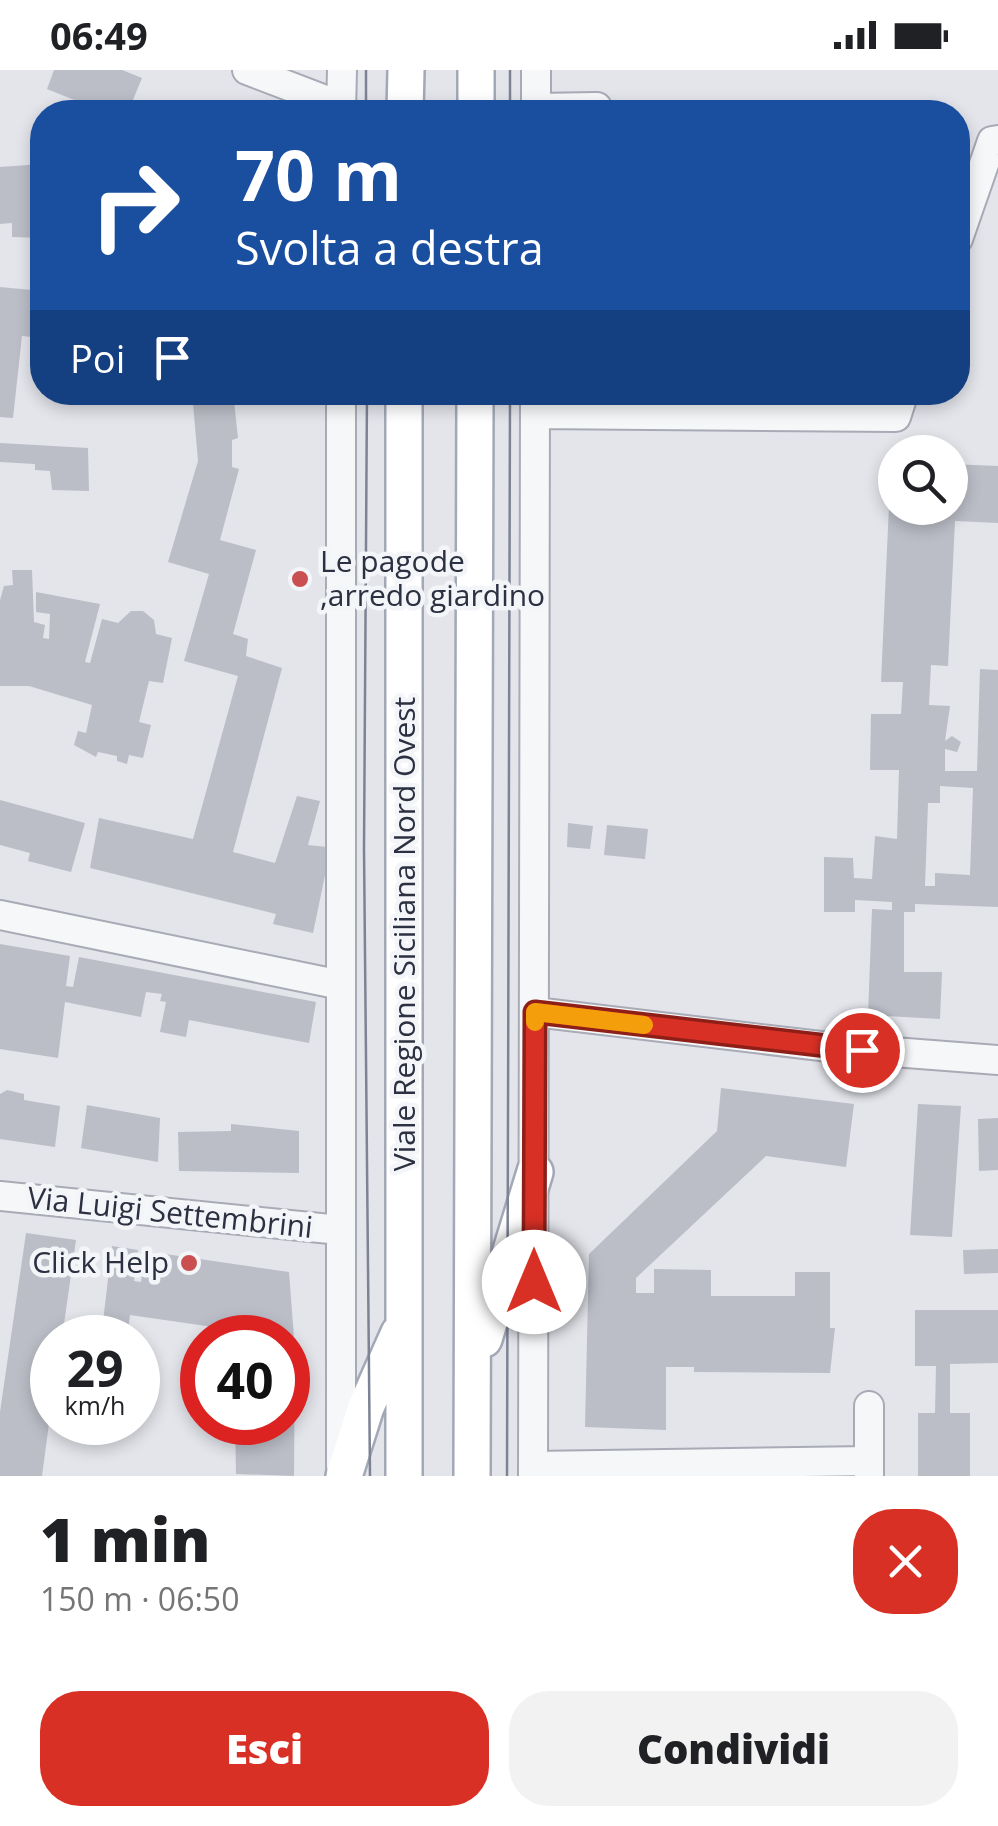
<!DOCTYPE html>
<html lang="it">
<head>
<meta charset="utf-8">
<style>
	:root { --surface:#fff; --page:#f2f2f2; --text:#202124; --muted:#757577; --accent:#d93025 }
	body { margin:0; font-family:"Open Sans",sans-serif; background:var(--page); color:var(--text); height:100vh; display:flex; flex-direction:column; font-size:38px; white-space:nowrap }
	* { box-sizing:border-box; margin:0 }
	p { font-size:32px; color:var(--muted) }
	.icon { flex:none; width:55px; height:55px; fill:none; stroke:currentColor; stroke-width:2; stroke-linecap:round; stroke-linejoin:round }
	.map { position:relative; height:1406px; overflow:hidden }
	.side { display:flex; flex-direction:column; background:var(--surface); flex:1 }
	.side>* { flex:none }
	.top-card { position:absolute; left:30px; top:30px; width:940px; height:305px; border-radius:40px; box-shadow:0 5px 15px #0003; background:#1a4fa0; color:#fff; overflow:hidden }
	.buttons { position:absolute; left:878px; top:365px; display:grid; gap:20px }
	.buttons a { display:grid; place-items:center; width:90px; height:90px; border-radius:50%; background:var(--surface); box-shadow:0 5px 15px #0003; font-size:50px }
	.speed { position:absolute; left:30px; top:1245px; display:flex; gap:20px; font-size:50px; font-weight:700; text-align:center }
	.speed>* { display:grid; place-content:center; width:130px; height:130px; border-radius:50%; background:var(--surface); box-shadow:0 5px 15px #0003; line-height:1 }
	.speed small { font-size:25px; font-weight:400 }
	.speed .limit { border:15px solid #d22; background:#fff; color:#111 }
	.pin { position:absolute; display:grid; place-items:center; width:85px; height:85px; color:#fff; margin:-42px; border:5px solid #fff; border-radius:50%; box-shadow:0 2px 10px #0007 }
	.me { position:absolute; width:110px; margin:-55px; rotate:0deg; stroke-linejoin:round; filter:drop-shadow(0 0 8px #0008) }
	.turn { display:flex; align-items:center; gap:35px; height:210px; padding:0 40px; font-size:45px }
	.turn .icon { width:130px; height:130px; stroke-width:2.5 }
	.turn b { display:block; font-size:70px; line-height:85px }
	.then { display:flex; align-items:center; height:95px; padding:0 40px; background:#0003; gap:20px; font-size:38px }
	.round { display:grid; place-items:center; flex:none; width:105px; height:105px; border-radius:40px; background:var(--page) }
	.headline { display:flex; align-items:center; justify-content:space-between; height:170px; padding:0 40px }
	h1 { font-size:60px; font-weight:800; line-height:75px }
	.primary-button { display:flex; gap:20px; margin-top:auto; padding:20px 40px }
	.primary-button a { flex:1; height:115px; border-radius:40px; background:var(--accent); color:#fff; font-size:40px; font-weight:800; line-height:115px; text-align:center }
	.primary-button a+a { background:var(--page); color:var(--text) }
	.status { display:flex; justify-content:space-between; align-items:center; height:70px; padding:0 50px; background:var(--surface); direction:ltr }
	.status svg { height:28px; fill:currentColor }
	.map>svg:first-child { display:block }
	.building { fill:#bbbec7; fill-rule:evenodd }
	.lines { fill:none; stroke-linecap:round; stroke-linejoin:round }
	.minor-casing { stroke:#a8abb5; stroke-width:32 }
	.major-casing { stroke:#a3a8b6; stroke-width:40 }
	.minor { stroke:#f6f7f9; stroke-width:28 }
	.major { stroke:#fff; stroke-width:35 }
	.tram { stroke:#7d8394; stroke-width:2.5 }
	.route-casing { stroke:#8d1f18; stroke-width:25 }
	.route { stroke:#d93025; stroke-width:18 }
	.slow { stroke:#f59e0b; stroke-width:18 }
	.poi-dot { fill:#c94f51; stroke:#f3f5f8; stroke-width:4 }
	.labels { text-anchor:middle; stroke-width:9; stroke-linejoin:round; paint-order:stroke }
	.poi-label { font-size:30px; fill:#2c3142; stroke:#f3f5f8; text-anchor:start }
	.street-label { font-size:30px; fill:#2c3142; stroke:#f3f5f8 }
</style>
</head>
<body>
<div class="status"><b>06:49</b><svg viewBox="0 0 49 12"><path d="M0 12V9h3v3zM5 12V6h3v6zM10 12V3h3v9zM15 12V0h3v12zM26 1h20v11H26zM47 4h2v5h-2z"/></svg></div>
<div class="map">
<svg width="998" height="1406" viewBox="0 0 998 1406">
	<rect width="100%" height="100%" fill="#e3e5eb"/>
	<path class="building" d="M54,0H122L142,8L128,42H104L47,19Z
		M42,94V168L12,167V153L0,154V97Z
		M0,217L42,221V268L22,266L13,348L0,347Z
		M192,322H233L238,368L232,370V397L239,399L220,470L256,480L233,564L248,569L246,586L282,598L233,782L275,793L297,726L320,731L308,775L327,777L329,786L313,863L273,854L276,844L90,798L99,748L193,769L238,606L184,591L209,504L168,492L198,391Z
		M0,373L88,378L89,421L52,420L50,401L35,400V394L0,392Z
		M891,391H895V438H950V394L998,396V453L955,451L948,596L931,595L929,635L950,636L945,671L952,666L961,672L957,682L945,679V701H977L980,599L998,600V837L915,834V842H904V902H942L940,949L868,945L872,839L892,840V832L855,830V842H824V787L853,788L854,808L872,809L875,766L897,769L899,700H870L871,644H901L903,612H881ZM940,716L973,718L970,805L935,803V816H925L928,733H940Z
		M12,500H32L34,552L45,555L43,568L49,569L50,544L36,542V522L100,534L85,592L90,593L102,549L118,553L131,541H143L154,550L156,564L172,568L163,613L149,611L139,652L151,655L143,688L129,685L127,694L117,691V686L98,682L96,687L74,675L78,661L86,663L92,635L29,616H0V530L4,516L13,515Z
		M0,730L85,753L71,802L28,791L30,783L0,775Z
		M568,753L593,756L590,779L567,777Z
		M607,755L648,759L645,789L604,785Z
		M0,874L70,886L66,916L73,917L79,887L316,932L309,973L189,950L186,967L160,962L166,932L160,931L162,924L146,922L141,947L65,932L58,988L0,979Z
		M721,1018L854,1034L846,1097L766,1086L636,1208V1223H654V1199L711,1200V1226H795V1202H830V1258H835L830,1303L694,1302V1297H666V1360L585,1357L589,1184L717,1061Z
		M7,1020L24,1024V1030L60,1036L55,1077L0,1069V1024Z
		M918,1034L961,1036L952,1167L910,1165Z
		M87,1035L160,1048L158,1092L81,1078Z
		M998,1048V1100L979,1101L978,1049Z
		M231,1054L299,1061V1103L179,1101L178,1062L231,1061Z
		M26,1163L76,1170L62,1268H52V1331L42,1406H0V1342Z
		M112,1176L138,1180L134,1211L141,1212L145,1181L289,1202L295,1281L294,1406L236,1404L235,1352H288V1268L130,1245L127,1268H101Z
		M998,1179V1203L964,1204L963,1180Z
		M915,1240H998V1293L950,1294V1343H970V1406H918V1343H935L936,1296H915Z"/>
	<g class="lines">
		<defs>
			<path id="minor" d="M247,0L341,36
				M536,0V42
				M536,38L597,37
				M341,42L342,0
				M958,169L992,71L998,70
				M535,344L896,347L904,322
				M0,845L341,915
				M535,942L829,977L998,990
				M0,1126L340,1160
				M341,1396V322
				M534,1396L869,1391
				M533,1406L535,322
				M869,1406V1336"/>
			<path id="major" d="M405,42L406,0
				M476,42V0
				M404,322V1406
				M484,1269L535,1102
				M344,1406L366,1337L399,1263
				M472,1406L475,322"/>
		</defs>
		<use href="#minor" class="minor-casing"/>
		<use href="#major" class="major-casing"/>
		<use href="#minor" class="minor"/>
		<use href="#major" class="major"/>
		<path class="tram" d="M366,0V42
			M510,42V0
			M367,322L364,779L370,1406
			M507,1406L510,322"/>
	</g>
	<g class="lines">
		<defs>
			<path id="route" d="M534,1212L535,942L862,980"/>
		</defs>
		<use href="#route" class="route-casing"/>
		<use href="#route" class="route"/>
		<path class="slow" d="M535,952V942L644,955"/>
	</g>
	<g class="poi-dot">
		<circle cx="300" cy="509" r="10"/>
		<circle cx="189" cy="1193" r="10"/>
	</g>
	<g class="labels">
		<g class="poi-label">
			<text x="320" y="502">Le pagode<tspan x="320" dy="34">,arredo giardino</tspan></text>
			<text x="169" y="1203" text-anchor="end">Click Help</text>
		</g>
		<g class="street-label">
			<text transform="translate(405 864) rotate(-90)" y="10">Viale Regione Siciliana Nord Ovest</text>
			<text transform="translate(170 1143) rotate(6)" y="10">Via Luigi Settembrini</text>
		</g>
	</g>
</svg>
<div class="buttons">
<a><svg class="icon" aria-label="search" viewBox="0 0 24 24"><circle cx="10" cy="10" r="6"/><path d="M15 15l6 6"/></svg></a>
</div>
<div class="speed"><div>29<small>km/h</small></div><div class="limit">40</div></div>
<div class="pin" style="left:862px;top:980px;background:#d93025"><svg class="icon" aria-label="arrive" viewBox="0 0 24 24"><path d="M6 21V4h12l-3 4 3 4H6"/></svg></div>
<svg class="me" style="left:534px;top:1212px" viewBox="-20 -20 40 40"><circle r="19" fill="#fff"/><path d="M0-13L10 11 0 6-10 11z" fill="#d93025"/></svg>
<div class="top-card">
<div class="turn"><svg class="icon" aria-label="right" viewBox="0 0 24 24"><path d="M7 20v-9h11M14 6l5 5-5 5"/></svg><div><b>70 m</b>Svolta a destra</div></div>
<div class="then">Poi<svg class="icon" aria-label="arrive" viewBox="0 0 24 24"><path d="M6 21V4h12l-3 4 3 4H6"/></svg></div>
</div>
</div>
<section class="side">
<div class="headline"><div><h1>1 min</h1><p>150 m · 06:50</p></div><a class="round" style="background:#d93025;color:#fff"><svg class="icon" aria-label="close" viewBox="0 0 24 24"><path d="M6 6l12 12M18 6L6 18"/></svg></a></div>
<div class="primary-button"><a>Esci</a><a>Condividi</a></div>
</section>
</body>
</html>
